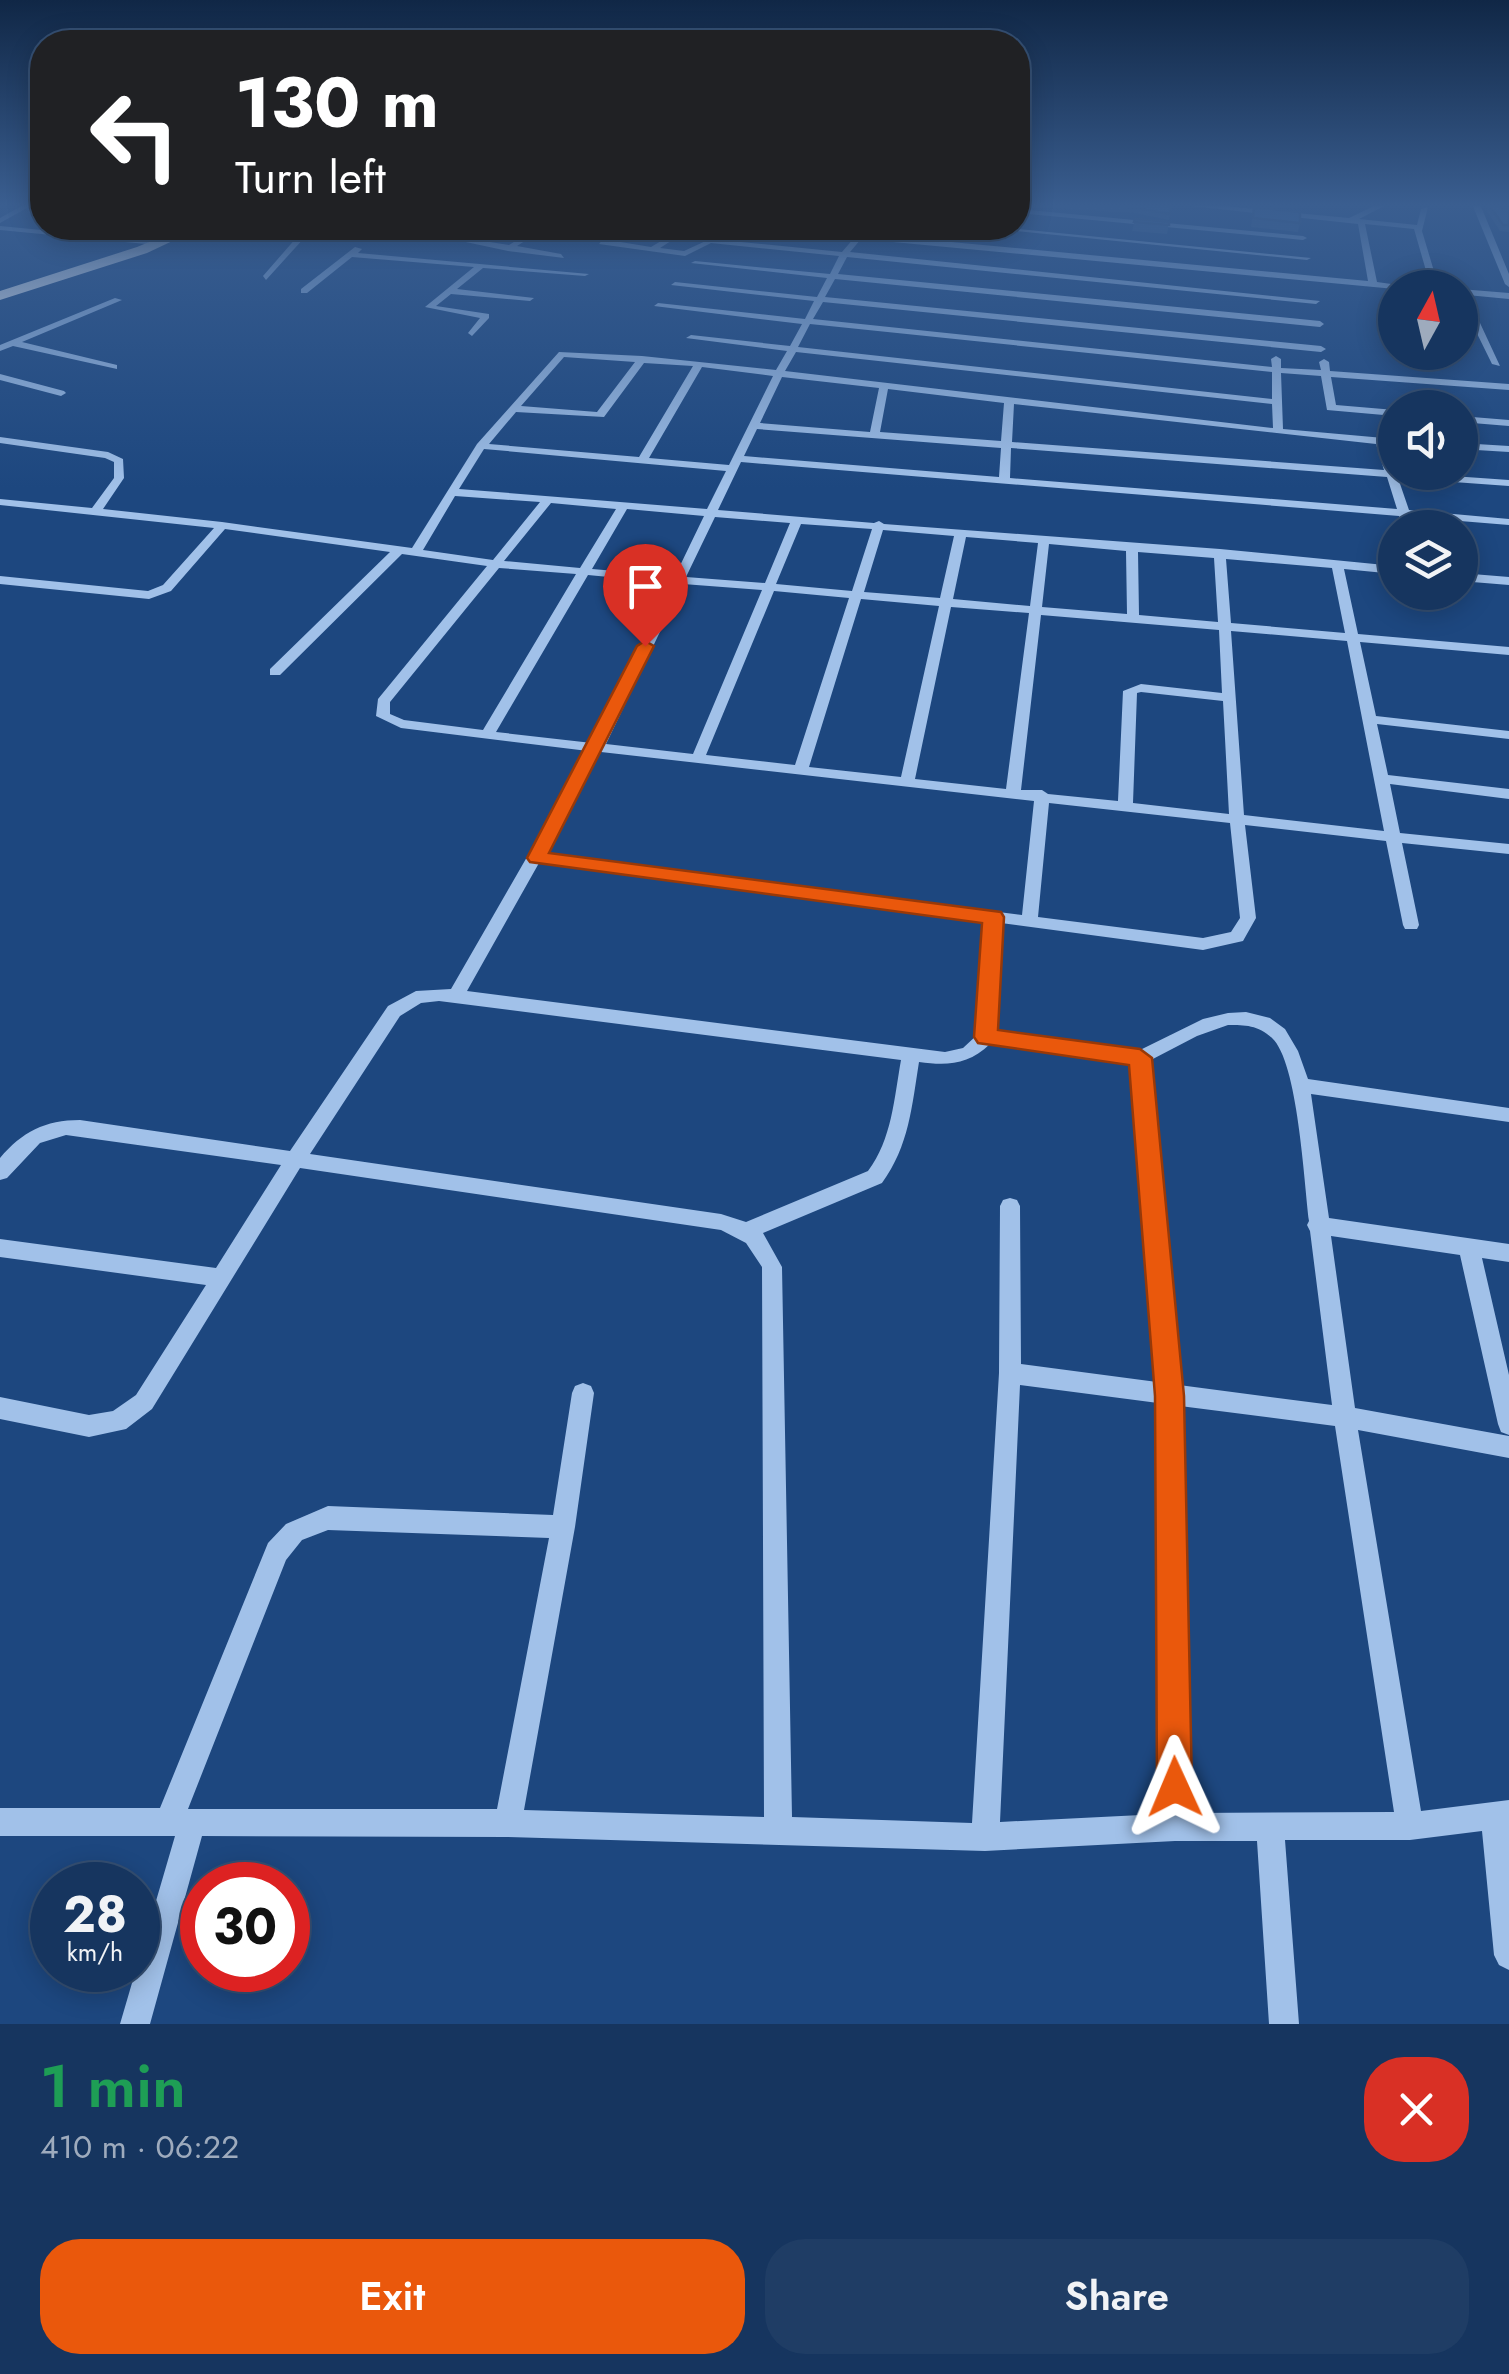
<!DOCTYPE html>
<html lang="en">
<head>
<meta charset="utf-8">
<style>
	:root { --surface:#16355f; --page:#1f3d65; --text:#f1f3f6; --muted:#9eabbd; --line:#355074; --accent:#ea580c }
	body { margin:0; font-family:Jost,sans-serif; background:var(--page); color:var(--text); height:100vh; display:flex; flex-direction:column; font-size:38px; white-space:nowrap }
	* { box-sizing:border-box; margin:0 }
	p { font-size:32px; color:var(--muted) }
	.icon { flex:none; width:55px; height:55px; fill:none; stroke:currentColor; stroke-width:2; stroke-linecap:round; stroke-linejoin:round }
	.map { position:relative; height:2024px; overflow:hidden }
	.side { display:flex; flex-direction:column; background:var(--surface); flex:1 }
	.side>* { flex:none }
	.banner { position:absolute; left:30px; top:30px; width:1000px; height:210px; border-radius:40px; box-shadow:0 5px 25px #0003,0 0 0 2px var(--line); background:#202124; color:#fff; overflow:hidden }
	.needle { width:65px; rotate:8deg }
	.controls { position:absolute; left:1378px; top:270px; display:grid; gap:20px }
	.controls a { display:grid; place-items:center; width:100px; height:100px; border-radius:50%; background:var(--surface); box-shadow:0 5px 25px #0003,0 0 0 2px var(--line); font-size:50px }
	.speed { position:absolute; left:30px; top:1862px; display:flex; gap:20px; font-size:50px; font-weight:700; text-align:center }
	.speed>* { display:grid; place-content:center; width:130px; height:130px; border-radius:50%; background:var(--surface); box-shadow:0 5px 25px #0003,0 0 0 2px var(--line); line-height:1 }
	.speed small { font-size:25px; font-weight:400 }
	.speed .limit { border:15px solid #d22; background:#fff; color:#111 }
	.pin { position:absolute; display:grid; place-items:center; width:85px; height:85px; color:#fff; margin:-102px -42px; border-radius:50% 50% 50% 0; rotate:-45deg; box-shadow:0 0 10px #0007 }
	.pin .icon { rotate:45deg }
	.me { position:absolute; width:110px; margin:-55px; rotate:359deg; stroke-linejoin:round; filter:drop-shadow(0 0 8px #0008) }
	.turn { display:flex; align-items:center; gap:35px; height:210px; padding:0 40px; font-size:45px }
	.turn .icon { width:130px; height:130px; stroke-width:2.5 }
	.turn b { display:block; font-size:70px; line-height:85px }
	.round { display:grid; place-items:center; flex:none; width:105px; height:105px; border-radius:40px; background:var(--page) }
	.headline { display:flex; align-items:center; justify-content:space-between; height:170px; padding:0 40px }
	h1 { font-size:60px; font-weight:600; line-height:75px; color:#1e9e55 }
	.primary-button { display:flex; gap:20px; margin-top:auto; padding:20px 40px }
	.primary-button a { flex:1; height:115px; border-radius:40px; background:var(--accent); color:#fff; font-size:40px; font-weight:600; line-height:115px; text-align:center }
	.primary-button a+a { background:var(--page); color:var(--text) }
	.map>svg:first-child { display:block }
	.lines { fill:none; stroke-linecap:round; stroke-linejoin:round }
	.minor { fill:#a1c1e9; fill-rule:evenodd }
	.highway { fill:#fff; fill-rule:evenodd }
	.wall { fill:#3b6191 }
	.building { fill:#4571a9; stroke:#304f76; stroke-width:2.5 }
	.route { fill:#ea580c; stroke:#983908; stroke-width:2.5 }
</style>
</head>
<body>
<div class="map">
<svg width="1509" height="2024" viewBox="0 0 1509 2024">
	<rect width="100%" height="100%" fill="#1d477f"/>
	<g class="lines">
		<path class="minor" d="M25,204H34L0,223V218Z
			M1172,204H1203L1349,218L1378,204H1388L1359,219L1417,225L1421,209L1428,207L1422,231L1439,288H1431L1414,229L1365,224L1377,282L1420,288L1395,289L861,239L850,252L1320,301L1316,304L847,257L838,274L1320,321L1324,324L1320,327L835,279L825,297L1321,346L1326,349L1321,352L823,302L813,319L1272,367L1271,359L1276,356L1281,359V368L1321,370L1319,362L1324,359L1329,362L1330,371L1509,384V390L1331,377L1336,405L1395,410V416L1327,410L1321,376L1281,373L1283,429L1395,439V445H1386L1395,472L1509,480V486L1398,478L1409,510L1509,519V525L1411,517L1415,528H1403L1399,516L741,462L718,510L874,523L879,521L884,524L1220,549L1395,566V574L1344,569L1358,634L1509,647V655L1360,642L1376,716L1509,731V739L1377,724L1388,775L1509,789V799L1390,784L1400,833L1509,844V854L1402,843L1419,925L1417,929H1405L1403,925L1386,841L1245,825L1256,918L1243,941L1203,950L1001,923L995,1032L1138,1051L1203,1019L1228,1013L1246,1012L1270,1018L1285,1029L1298,1051L1308,1079L1509,1108V1122L1311,1094L1329,1218L1509,1244V1262L1482,1258L1509,1375V1435L1501,1432L1498,1424L1460,1255L1331,1236L1355,1408L1509,1436V1458L1358,1430L1421,1811L1509,1800V1970L1499,1965L1494,1955L1482,1831L1410,1840H1285L1299,2024H1269L1257,1841H1175L985,1851L508,1837L202,1836L150,2024H120L175,1836H0V1808H160L268,1543L286,1524L328,1506L553,1515L572,1393L575,1386L583,1383L591,1386L594,1393L575,1527L524,1810L764,1817L762,1267L746,1243L721,1230L300,1168L152,1409L126,1429L89,1437L0,1419V1397L89,1415L113,1411L136,1395L206,1285L0,1257V1239L216,1268L281,1165L66,1135L40,1143L7,1178L0,1180V1158C22,1132 45,1120 80,1120L290,1151L388,1006L416,991L451,989L588,751L401,728L376,716L378,699L487,566L402,554L280,675H270V669L390,552L225,529L171,591L149,599L0,584V576L148,591L163,585L214,528L0,505V499L92,508L114,478V462L105,458L0,443V437L108,452L123,459L124,478L103,509L222,522L412,548L477,444L559,352L642,356L776,370L787,351L686,338L691,335L790,346L802,324L654,306L658,303L805,319L814,301L671,285L675,282L817,297L827,278L691,263L695,261L830,274L839,256L711,243L685,256L599,244L612,228H620L608,240L651,247L683,228H691L660,248L684,251L710,239L842,252L854,238L769,228L857,234L862,228H869L865,234L1368,281L1358,224ZM810,324L1272,372V399L798,347ZM796,352L1272,404L1273,428L785,371ZM564,357L635,362L597,412L521,406ZM644,363L693,366L639,457L489,444L516,412L604,417ZM702,367L773,376L729,465L649,458ZM782,377L879,388L870,432L760,423ZM888,389L1004,403L1001,441L880,432ZM1014,404L1376,444L1384,470L1012,442ZM757,429L1001,448L999,477L744,456ZM1011,448L1387,477L1397,509L1010,478ZM484,449L726,471L707,509L459,489ZM455,496L540,502L493,560L423,550ZM551,503L616,509L580,568L504,561ZM627,509L704,516L675,576L592,569ZM715,517L790,523L765,583L686,577ZM801,524L872,529L852,591L776,584ZM883,530L954,536L940,598L864,592ZM966,537L1038,543L1030,606L953,599ZM1049,544L1126,551L1127,614L1042,607ZM1138,552L1214,558L1218,622L1139,615ZM1226,559L1332,568L1345,633L1231,623ZM499,568L576,574L483,730L404,720L390,714V702ZM588,575L671,583L592,743L496,732ZM683,584L762,590L693,754L606,744ZM774,591L849,598L795,765L706,755ZM861,599L939,606L901,777L809,767ZM951,607L1029,613L1006,789L915,779ZM1041,615L1219,630L1222,693L1141,684L1123,691L1118,801L1048,794L1042,790H1021ZM1231,631L1347,641L1384,831L1244,815ZM1141,692L1223,701L1229,814L1133,803L1137,693ZM601,752L1034,801L1022,915L544,854ZM1049,803L1230,823L1240,918L1231,932L1203,938L1038,917ZM539,863L985,921L977,1035L963,1048L945,1052L467,991ZM439,1001L901,1060C894,1099 892,1139 868,1171L746,1222L721,1214L310,1154L400,1016L421,1003ZM1228,1025C1245,1025 1258,1025 1272,1038C1298,1062 1304,1182 1309,1221L1307,1225L1310,1231L1332,1405L1179,1385L1149,1061L1197,1036ZM990,1044L1131,1064L1157,1382L1021,1364L1020,1206L1017,1200L1010,1198L1003,1200L1000,1206L999,1373L972,1823L792,1817L782,1267L763,1233L882,1183C909,1146 912,1106 919,1062C947,1066 968,1065 990,1044ZM1020,1385L1158,1403L1161,1814L1000,1822ZM1180,1406L1335,1426L1394,1812L1189,1813ZM328,1530L549,1538L497,1809H188L286,1560L302,1540Z
			M1472,204H1480L1509,274V287L1505,284Z
			M1018,209L1303,236L1307,238L1303,240L1018,213Z
			M0,226L146,240L150,242L146,244L0,230Z
			M471,228H487L436,237H305L266,280L263,276L297,237H175L171,235L175,233H436Z
			M537,228H545L517,246L561,254L564,258L508,251L447,238L451,236L509,245Z
			M985,228H1008L1311,258L1307,260Z
			M355,247L362,249L358,253L589,274L585,276L483,268L457,289L534,298L530,301L451,294L436,306L489,314V318L472,336L468,333L480,318L425,307L474,267L352,257L307,293H301V289Z
			M1460,289L1509,293V299L1467,295L1500,366L1492,364L1460,299Z
			M115,298L122,300L22,342L117,365V369L13,346L0,351V345Z
			M1401,352H1410V362H1404Z
			M0,374L64,391L66,393L61,396L0,380Z
			M1460,416L1509,420V426L1460,422Z
			M1460,443L1509,446V452L1460,449Z
			M1460,573L1509,577V585L1460,581Z"/>
		<path class="highway" d="M183,228H200L147,253L0,300V291L137,247Z"/>
	</g>
	<path class="wall" d="M1018,204H1171L1170,214L1169,220L1135,213L1018,206Z
		M1253,204H1298L1297,209Z
		M1489,205L1509,209V232L1500,231L1487,211Z
		M1254,207L1300,223L1298,232L1251,227Z
		M1135,219L1169,222L1167,234L1132,231Z"/>
	<path class="building" d="M1090,204H1171L1170,214L1136,208Z
		M1489,205L1509,209V225H1503Z
		M1254,207L1300,212V223L1253,218Z
		M1135,219L1169,222V225L1134,222Z"/>
	<linearGradient id="sky" x2="0" y2="1"><stop stop-color="#102746"/><stop offset="0.42" stop-color="#3a5e90"/><stop offset="1" stop-color="#3a5e90" stop-opacity="0"/></linearGradient>
	<rect width="1509" height="488" fill="url(#sky)"/>
	<path class="route" d="M645,641L654,646L549,853L1001,912L1004,917L998,1030L1140,1049L1152,1058L1184,1396L1192,1787L1187,1800L1175,1805L1162,1800L1157,1787L1155,1396L1129,1065L978,1043L974,1037L982,923L530,862L527,858L637,646Z"/>
</svg>
<div class="controls">
<a><svg class="needle" viewBox="-14 -14 28 28"><path d="M0-13l5 13h-10z" fill="#e53935"/><path d="M0 13l5-13h-10z" fill="#9eabbd"/></svg></a>
<a><svg class="icon" aria-label="sound" viewBox="0 0 24 24"><path d="M4 9h4l5-4v14l-5-4H4zM17 9q2 3 0 6"/></svg></a>
<a><svg class="icon" aria-label="layers" viewBox="0 0 24 24"><path d="M12 4l9 5-9 5-9-5zM3 14l9 5 9-5"/></svg></a>
</div>
<div class="speed"><div>28<small>km/h</small></div><div class="limit">30</div></div>
<div class="pin" style="left:645px;top:646px;background:#d93025"><svg class="icon" aria-label="arrive" viewBox="0 0 24 24"><path d="M6 21V4h12l-3 4 3 4H6"/></svg></div>
<svg class="me" style="left:1175px;top:1787px" viewBox="-20 -20 40 40"><path d="M0-17L14 15 0 8-14 15z" fill="#ea580c" stroke="#fff" stroke-width="4"/></svg>
<div class="banner">
<div class="turn"><svg class="icon" aria-label="left" viewBox="0 0 24 24"><path d="M17 20v-9H6M10 6l-5 5 5 5"/></svg><div><b>130 m</b>Turn left</div></div>
</div>
</div>
<section class="side">
<div class="headline"><div><h1>1 min</h1><p>410 m · 06:22</p></div><a class="round" style="background:#d93025;color:#fff"><svg class="icon" aria-label="close" viewBox="0 0 24 24"><path d="M6 6l12 12M18 6L6 18"/></svg></a></div>
<div class="primary-button"><a>Exit</a><a>Share</a></div>
</section>
</body>
</html>
